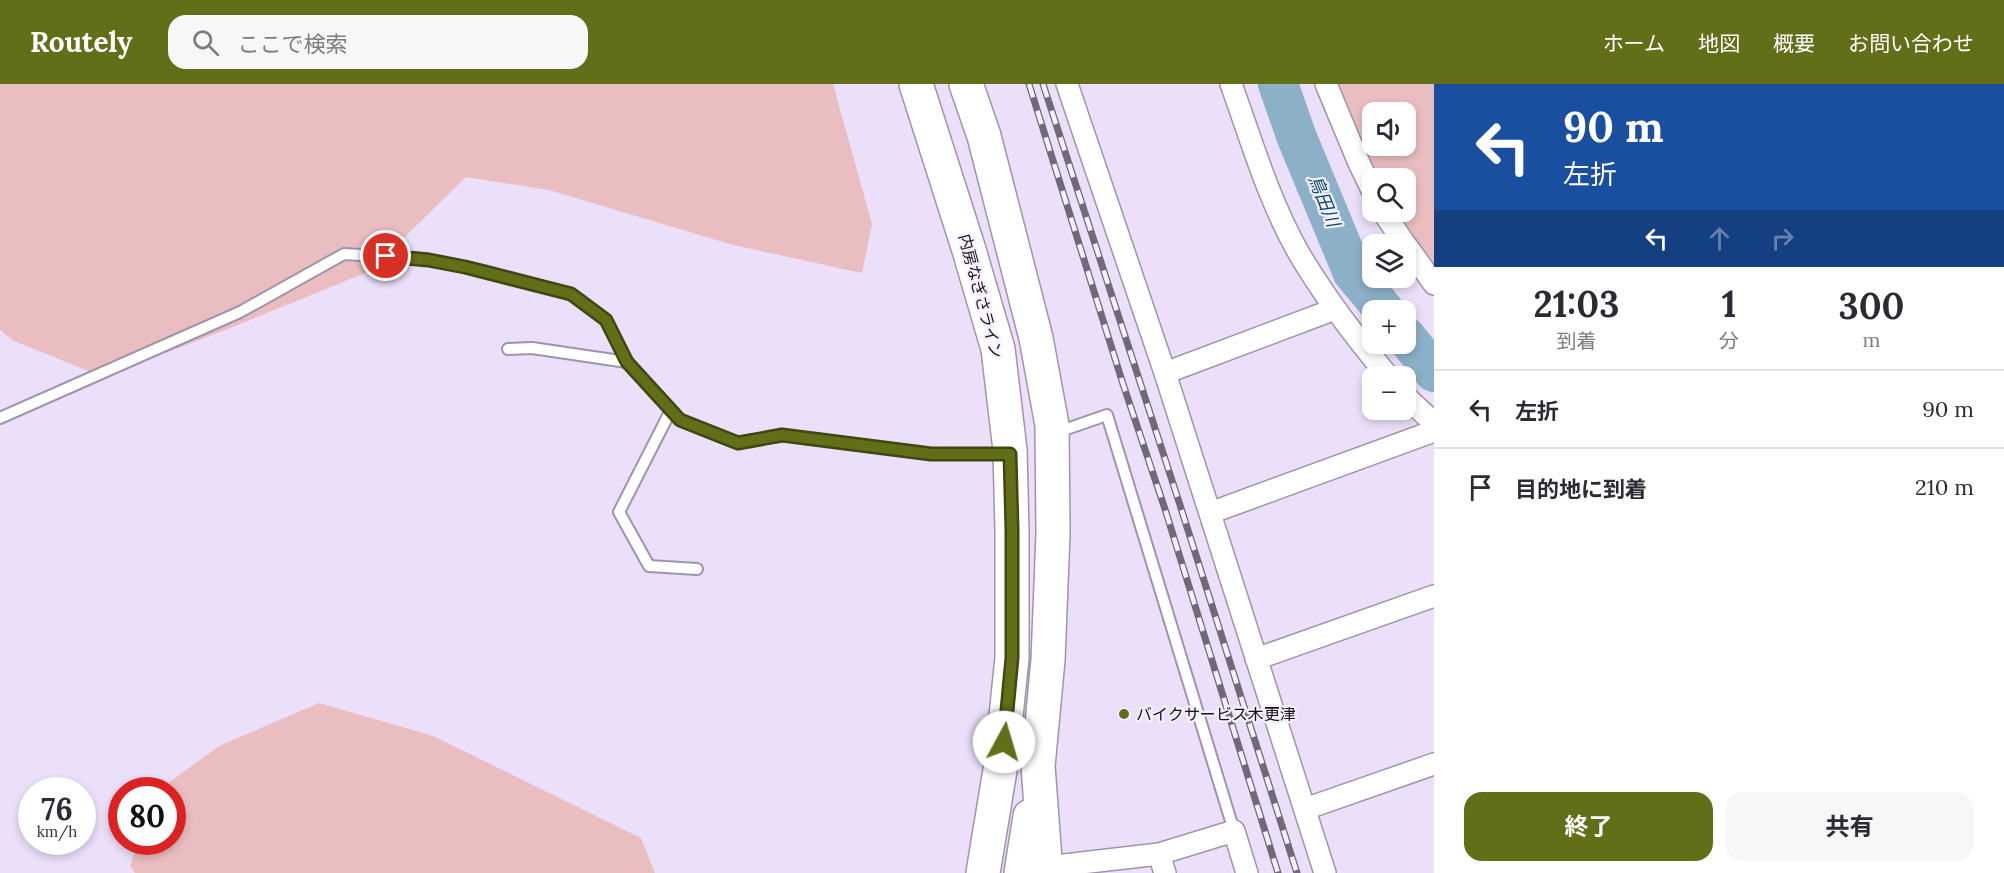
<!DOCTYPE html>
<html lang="ja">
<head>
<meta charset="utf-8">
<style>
	:root { --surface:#fff; --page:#f7f7f7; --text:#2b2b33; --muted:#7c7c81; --line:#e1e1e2; --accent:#636e18 }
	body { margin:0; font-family:Lora,"Noto Sans JP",serif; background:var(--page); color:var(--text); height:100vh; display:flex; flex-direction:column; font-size:22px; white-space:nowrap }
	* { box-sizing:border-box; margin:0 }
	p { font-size:20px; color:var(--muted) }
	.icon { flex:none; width:33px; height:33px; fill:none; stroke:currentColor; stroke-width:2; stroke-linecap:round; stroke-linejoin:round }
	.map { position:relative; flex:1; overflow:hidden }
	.drawer { display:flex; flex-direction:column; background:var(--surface); width:570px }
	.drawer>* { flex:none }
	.banner { background:#1a4fa0; color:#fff; overflow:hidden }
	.controls { position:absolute; left:1362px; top:18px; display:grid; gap:12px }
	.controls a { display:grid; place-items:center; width:54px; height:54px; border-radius:12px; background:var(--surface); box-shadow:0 3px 9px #0003; font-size:30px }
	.speed { position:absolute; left:18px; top:693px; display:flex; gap:12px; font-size:30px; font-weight:700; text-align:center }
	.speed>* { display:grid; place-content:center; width:78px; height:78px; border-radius:50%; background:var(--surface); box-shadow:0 3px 9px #0003; line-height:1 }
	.speed small { font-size:15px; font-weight:400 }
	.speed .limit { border:9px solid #d22; background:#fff; color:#111 }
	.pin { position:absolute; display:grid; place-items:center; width:51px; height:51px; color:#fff; margin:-26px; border:3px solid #fff; border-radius:50%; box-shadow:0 2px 6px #0007 }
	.me { position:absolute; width:66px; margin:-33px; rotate:6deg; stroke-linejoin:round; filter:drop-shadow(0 0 4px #0008) }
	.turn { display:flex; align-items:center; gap:21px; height:126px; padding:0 30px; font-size:27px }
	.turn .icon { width:78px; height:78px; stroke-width:2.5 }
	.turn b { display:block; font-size:42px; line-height:51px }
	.lanes { display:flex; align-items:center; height:57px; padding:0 30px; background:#0003; justify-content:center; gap:30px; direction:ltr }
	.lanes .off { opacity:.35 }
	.eta { display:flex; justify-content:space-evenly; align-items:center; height:102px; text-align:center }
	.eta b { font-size:36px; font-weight:700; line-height:42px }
	.cta { display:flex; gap:12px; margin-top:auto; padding:12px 30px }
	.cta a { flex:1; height:69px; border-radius:18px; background:var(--accent); color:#fff; font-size:24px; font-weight:700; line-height:69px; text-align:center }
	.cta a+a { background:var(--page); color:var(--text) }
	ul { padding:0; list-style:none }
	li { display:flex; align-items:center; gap:18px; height:78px; padding:0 30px; border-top:2px solid var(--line) }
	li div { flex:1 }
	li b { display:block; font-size:22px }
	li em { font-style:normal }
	header { display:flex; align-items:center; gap:36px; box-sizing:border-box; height:84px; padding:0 30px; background:var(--accent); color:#fff }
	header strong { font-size:28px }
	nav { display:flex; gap:33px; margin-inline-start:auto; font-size:21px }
	.search { width:420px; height:54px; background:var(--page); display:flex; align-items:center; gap:15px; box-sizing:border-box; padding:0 21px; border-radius:18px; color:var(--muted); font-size:22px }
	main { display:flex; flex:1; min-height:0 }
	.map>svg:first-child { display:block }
	.green { fill:#eabec1; fill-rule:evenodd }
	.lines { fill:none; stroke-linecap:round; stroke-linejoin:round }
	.river { stroke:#8cb0c7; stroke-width:40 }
	.service-casing { stroke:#9f94ac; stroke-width:14 }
	.minor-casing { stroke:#9f94ac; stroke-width:24 }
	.trunk-casing { stroke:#9f94ac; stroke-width:36 }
	.service { stroke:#fff; stroke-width:10 }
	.minor { stroke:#fff; stroke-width:21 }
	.trunk { stroke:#fff; stroke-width:33 }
	.rail-casing { stroke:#71697a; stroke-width:7 }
	.rail { stroke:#f6efff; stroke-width:4.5; stroke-dasharray:14; stroke-linecap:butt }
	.route-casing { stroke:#404810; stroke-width:15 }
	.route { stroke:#636e18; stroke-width:10 }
	.poi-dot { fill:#636e18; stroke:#f6efff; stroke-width:2 }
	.labels { text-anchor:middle; stroke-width:4.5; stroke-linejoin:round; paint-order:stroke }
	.street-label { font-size:16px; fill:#16121b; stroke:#f6efff }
	.poi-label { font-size:16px; fill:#16121b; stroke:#f6efff; text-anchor:start }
	.water-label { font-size:18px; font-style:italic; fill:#084a6a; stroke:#f6efff }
</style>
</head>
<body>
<header>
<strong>Routely</strong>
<div class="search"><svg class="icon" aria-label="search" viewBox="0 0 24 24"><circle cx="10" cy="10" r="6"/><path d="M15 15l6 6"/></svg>ここで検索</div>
<nav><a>ホーム</a><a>地図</a><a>概要</a><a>お問い合わせ</a></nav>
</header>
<main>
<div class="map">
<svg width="1434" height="789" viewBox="0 0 1434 789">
	<rect width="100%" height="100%" fill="#ebdff9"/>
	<path class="green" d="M0,0H833L872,140L862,189L733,161L549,106L466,93L370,187L223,247L103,293L14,257L0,246Z
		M1332,0H1434V189L1392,128H1406V94H1375ZM1372,28H1406V62H1372Z
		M319,619L433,652L641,754L655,789H135L130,782L138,758H172V706H159L219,662Z"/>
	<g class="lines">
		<path class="river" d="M1278,0L1297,54L1353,189L1384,226
			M1406,253L1434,288"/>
		<defs>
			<path id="service" d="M508,265L532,264L627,278
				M671,326L619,428L649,482L697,485
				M0,334L240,228L344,170L428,175L484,187L571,210L606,236L627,278L680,336L738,359L782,351L931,370H1006
				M1055,349L1107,331L1234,747"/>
			<path id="minor" d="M1067,0L1165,289L1325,789
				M1231,0C1251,55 1268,114 1297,166C1323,211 1355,253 1388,292
				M1326,0L1359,79L1372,106
				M1383,128L1405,160
				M1406,161L1434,200
				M1165,289L1335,225
				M1406,313L1434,339
				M1210,429L1434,347
				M1256,575L1434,512
				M1305,725L1434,680
				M1159,770L1165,789
				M1047,783L1159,770L1234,747L1247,789"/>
			<path id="trunk" d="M916,0L969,166L998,265L1010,366L1012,446V574L1001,680L983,789
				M966,0L984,52L1036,254L1052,341L1053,450L1048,576L1038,682L1046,789
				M1021,789L1030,732"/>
		</defs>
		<use href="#service" class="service-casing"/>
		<use href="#minor" class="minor-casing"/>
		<use href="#trunk" class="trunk-casing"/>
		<use href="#service" class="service"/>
		<use href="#minor" class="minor"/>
		<use href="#trunk" class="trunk"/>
		<defs>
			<path id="rail" d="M1029,0L1123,300L1165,425L1278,789
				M1043,0L1180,421L1297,789"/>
		</defs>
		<use href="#rail" class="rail-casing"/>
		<use href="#rail" class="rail"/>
	</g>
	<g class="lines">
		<defs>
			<path id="route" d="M386,172L428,176L465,183L571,210L606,236L627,278L680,336L738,359L782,351L931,370H1010L1012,446V574L1004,658"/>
		</defs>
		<use href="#route" class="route-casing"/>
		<use href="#route" class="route"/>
	</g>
	<circle class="poi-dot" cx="1124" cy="630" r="6"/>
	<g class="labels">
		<g class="street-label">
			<text transform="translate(981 212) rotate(75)" y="6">内房なぎさライン</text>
		</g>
		<g class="poi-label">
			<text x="1136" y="636">バイクサービス木更津</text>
		</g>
		<g class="water-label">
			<text transform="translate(1324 117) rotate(68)" y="6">鳥田川</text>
		</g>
	</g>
</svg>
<div class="controls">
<a><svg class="icon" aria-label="sound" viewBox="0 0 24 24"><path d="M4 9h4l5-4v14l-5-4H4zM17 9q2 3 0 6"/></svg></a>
<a><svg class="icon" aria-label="search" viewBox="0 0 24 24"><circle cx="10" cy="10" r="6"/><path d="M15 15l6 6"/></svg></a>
<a><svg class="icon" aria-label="layers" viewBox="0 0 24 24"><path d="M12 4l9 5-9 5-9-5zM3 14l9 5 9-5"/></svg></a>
<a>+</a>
<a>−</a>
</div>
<div class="speed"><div>76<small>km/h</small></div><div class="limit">80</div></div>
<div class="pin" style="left:386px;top:172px;background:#d93025"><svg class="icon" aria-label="arrive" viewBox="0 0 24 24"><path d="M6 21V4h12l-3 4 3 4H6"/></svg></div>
<svg class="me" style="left:1004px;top:658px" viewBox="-20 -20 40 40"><circle r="19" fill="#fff"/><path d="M0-13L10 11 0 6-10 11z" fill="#636e18"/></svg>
</div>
<section class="drawer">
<div class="banner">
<div class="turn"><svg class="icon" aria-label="left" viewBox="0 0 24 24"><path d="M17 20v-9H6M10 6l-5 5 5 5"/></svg><div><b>90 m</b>左折</div></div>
<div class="lanes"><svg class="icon" aria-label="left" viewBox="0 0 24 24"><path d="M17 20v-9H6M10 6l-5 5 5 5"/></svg><svg class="icon off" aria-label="ahead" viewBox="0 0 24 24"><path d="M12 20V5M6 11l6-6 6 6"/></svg><svg class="icon off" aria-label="right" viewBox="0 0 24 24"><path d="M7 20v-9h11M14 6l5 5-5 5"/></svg></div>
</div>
<div class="eta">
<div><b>21:03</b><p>到着</p></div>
<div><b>1</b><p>分</p></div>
<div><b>300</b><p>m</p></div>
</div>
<ul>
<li><svg class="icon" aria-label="left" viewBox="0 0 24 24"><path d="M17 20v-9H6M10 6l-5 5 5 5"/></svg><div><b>左折</b></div><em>90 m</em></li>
<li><svg class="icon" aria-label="arrive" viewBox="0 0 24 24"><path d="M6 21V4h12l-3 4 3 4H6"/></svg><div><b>目的地に到着</b></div><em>210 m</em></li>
</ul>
<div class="cta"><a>終了</a><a>共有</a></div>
</section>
</main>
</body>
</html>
